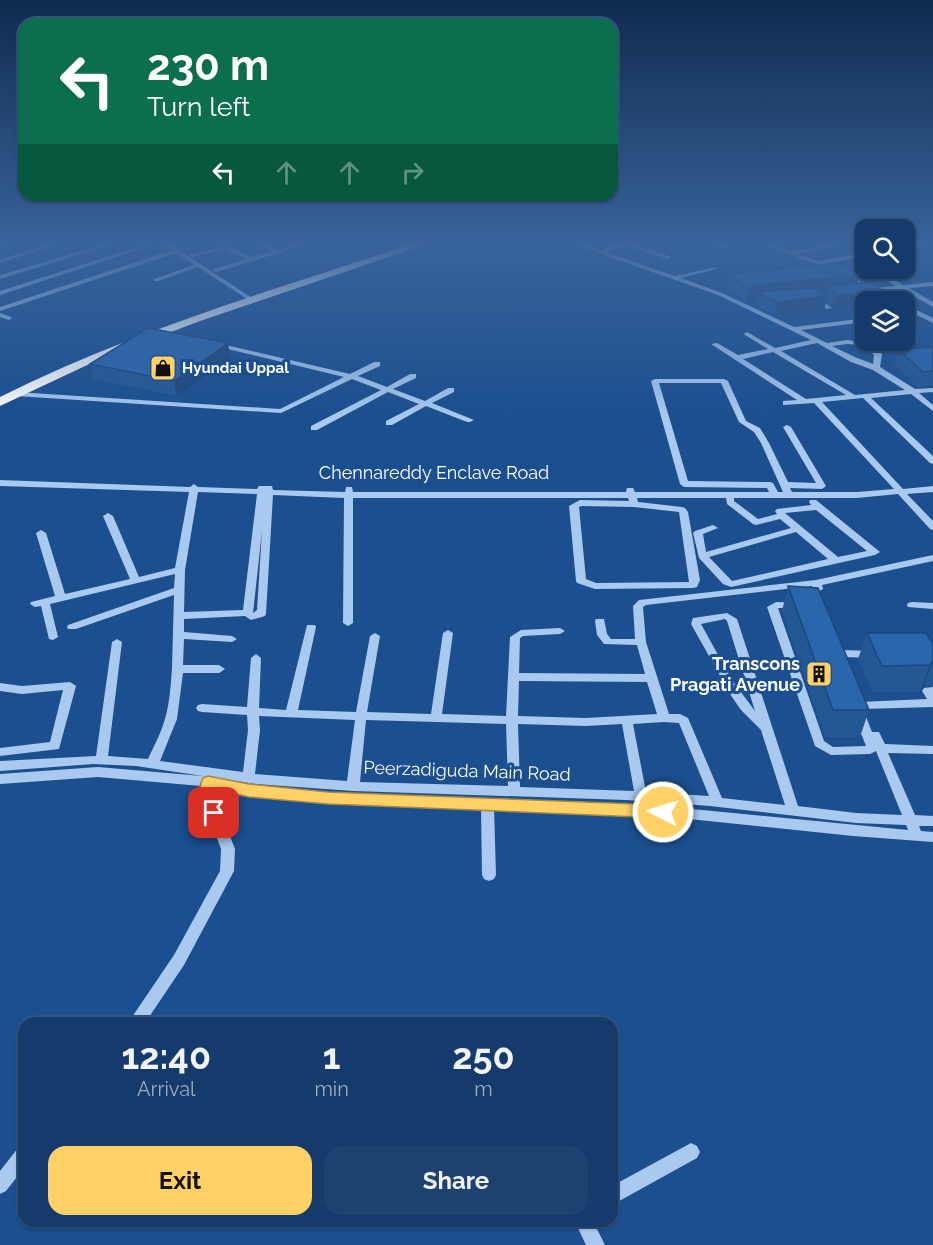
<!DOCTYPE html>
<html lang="en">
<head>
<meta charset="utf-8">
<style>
	:root { --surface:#143b6b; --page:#1d4271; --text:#f1f3f6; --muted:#9dadc1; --line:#33557e; --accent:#ffd166 }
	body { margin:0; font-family:Raleway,sans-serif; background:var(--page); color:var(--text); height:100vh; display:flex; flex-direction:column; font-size:22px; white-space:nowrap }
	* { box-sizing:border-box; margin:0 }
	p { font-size:20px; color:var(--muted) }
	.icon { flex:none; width:33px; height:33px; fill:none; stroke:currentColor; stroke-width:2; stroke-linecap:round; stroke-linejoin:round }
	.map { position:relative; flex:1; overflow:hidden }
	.drawer { position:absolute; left:18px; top:1017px; width:600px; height:210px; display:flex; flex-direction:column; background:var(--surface); border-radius:18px; box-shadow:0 2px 4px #0004,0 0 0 2px var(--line) }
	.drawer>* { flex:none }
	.top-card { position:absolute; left:18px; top:18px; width:600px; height:183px; border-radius:18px; box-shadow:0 2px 4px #0004,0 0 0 2px var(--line); background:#0b6e4f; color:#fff; overflow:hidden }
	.fabs { position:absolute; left:855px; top:219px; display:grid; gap:12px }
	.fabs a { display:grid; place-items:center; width:60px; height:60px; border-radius:12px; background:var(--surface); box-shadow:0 2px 4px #0004,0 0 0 2px var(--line); font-size:30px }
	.pin { position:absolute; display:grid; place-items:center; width:51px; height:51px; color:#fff; margin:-26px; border-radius:12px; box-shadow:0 3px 9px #0006 }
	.me { position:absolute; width:66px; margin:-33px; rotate:275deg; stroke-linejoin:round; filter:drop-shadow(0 0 4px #0008) }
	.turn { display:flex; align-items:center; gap:21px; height:126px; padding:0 30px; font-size:27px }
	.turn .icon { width:78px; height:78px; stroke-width:2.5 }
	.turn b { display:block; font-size:42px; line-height:51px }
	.lanes { display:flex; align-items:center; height:57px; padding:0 30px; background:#0003; justify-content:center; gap:30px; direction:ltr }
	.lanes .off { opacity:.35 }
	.eta { display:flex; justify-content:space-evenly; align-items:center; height:102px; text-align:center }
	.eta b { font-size:36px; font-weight:700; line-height:42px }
	.cta { display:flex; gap:12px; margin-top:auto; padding:12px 30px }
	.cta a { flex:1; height:69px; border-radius:18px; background:var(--accent); color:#111; font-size:24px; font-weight:700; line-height:69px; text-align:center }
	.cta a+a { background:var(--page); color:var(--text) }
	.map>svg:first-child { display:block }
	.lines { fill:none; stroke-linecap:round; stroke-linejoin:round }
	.minor { fill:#a9c9ee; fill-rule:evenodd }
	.highway { fill:#fff; fill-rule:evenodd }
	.wall { fill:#245895; fill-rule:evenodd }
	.shaded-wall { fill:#1d4779 }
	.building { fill:#2a66ad; stroke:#1d4779; stroke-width:1.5 }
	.route { fill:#ffd166; stroke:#a68842; stroke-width:1.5 }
	.labels { text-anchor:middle; stroke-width:6; stroke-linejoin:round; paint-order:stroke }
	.far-poi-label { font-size:15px; font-weight:bold; fill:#fff; stroke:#1b4f8f; text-anchor:start }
	.street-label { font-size:18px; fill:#fff; stroke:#1b4f8f }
	.poi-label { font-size:18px; font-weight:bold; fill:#fff; stroke:#1b4f8f; text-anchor:end }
</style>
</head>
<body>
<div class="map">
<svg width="933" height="1245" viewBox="0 0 933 1245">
	<rect width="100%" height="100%" fill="#1b4f8f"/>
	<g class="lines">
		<path class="minor" d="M1,244H10L0,248Z
			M50,244H59L0,263V259Z
			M105,244H114L0,279V275Z
			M147,244H156L0,295V291Z
			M163,244H170L252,298L247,299L198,267L158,281H154V279L194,265L176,253L0,311V307L172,250Z
			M257,244H265L277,250L296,244H305L280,253L216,272L213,270L214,269L246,259L225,249L192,257L189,255L226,245L251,257L272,251Z
			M395,244H403L409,247L406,249Z
			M573,244H582L600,250L618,244H632L670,256V258L668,259L625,246L605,252L675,276L716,267V269L681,278L722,293L794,327L866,318V322L801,330L827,343L847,340L863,342L875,348L882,354L880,367L915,389L933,388V392L919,393L933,405V411L911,394L871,398L933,456V464L930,463L863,398L822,402L903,489L933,486V492L907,494L933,521V530L930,529L898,494L857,498H734V501L758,519L777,514L775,511L777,509L811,505L809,502L810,500H816L880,552L875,555L731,587L723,584L699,558L693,533L695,531L713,525L718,528L703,534L706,552L791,528L780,519L756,525L753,524L727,504L726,498H637L638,502L682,507L685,508L688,512L700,580L697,587L693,588L595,589L577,583L576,581L569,506L580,500L629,501L628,498H353V623L348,626L343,623L344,498L273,495L266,614L265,616L251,620L245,616L184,619V632L232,636L237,639L232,642L184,639L183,665H219L225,669L219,673H183L177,719L160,761L243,772L248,730L247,715L202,712L198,711L196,708L198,705L202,704L247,707L251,658L256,654L261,658L259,708L286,710L307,625H315L316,627L298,710L356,712L370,636L375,633L380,636L367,712L431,714L443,633L448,630L453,633L442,714L506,716L510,637L521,630L560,628L565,631L560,634L523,636L520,638L519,673L645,674L637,645L604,644L597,635L595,621L596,619H604L607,634L611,639H635L633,606L639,600L816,580L933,555V561L822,585L823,589L818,592L814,591L812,586L646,605L643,607L646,642L669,714H680L688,718L722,798L785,805L761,730L741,710L732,697L691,624L693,618L727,613L737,619L798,806L856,813L902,815L876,751L870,754L831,755L815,746L767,607L776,602L815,603L823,610L839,650L879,651L880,654L875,658L842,657L860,702L927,699L922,691L924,688L933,687V707L863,709L872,732H879L885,744L933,746V754L888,753L915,815L933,816V826H919L921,831L933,832V842L853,836L640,814L494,808L496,875L494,879L489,881L484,879L482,875L481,808L296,801L214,788L213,793L235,849L234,871L184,965L145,1023H128L174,955L220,871L221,849L201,793V786L98,777L0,784V774L98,767L202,776L296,791L640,804L908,830L906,825L856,823L710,806L626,800L353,791L256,784L136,766L93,764L0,771V761L96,756L112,642L117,639L122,642L108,756L148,759C154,746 161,733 165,719C170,702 171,682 172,667L174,595L76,629H68L67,627L68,625L174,588L175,574L50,604L58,637L53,640L49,639L41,606L35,607L30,604L31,602L55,596L36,533L41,530L46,533L65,594L130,579L103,516L108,513L113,516L139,577L175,568L189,492L0,486V480L190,487L194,484L198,487L257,489L259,486H272L273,490L345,492L346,487H352L353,492H626L627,488H633L635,492H769L767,488L684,487L680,484L651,381L655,379H724L728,381L746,421L760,428L769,443L788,482L816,483L783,427L787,425L791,427L826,486L822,489L790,488L792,492H857L894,489L814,403L783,405V401L797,400L711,344L717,343L738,355L768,349L745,335L744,334L747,332L775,348L811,340L718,295ZM817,343L851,362L873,370L905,390L855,395L781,351ZM847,344C858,344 866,347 874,355L873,364L857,358L832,346ZM773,352L846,395L806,399L743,359ZM659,383H721L739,422L754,432L761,443L783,492H778L773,483L770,482L688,481ZM198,492L257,494L243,610L184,612L185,570ZM582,506L634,507L679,512L689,582L596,583L586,579L579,507ZM816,510L867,551L838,557L785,513ZM262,531L257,610L253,613ZM796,532L828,559L732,581L709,557ZM778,608H809L813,612L866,746L833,747L824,741ZM725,619L727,621L755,711L732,680L701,624ZM519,681L647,682L657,714L586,718L518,716ZM259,716L355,720L347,781L255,774L260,730ZM366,720L506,724L508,786L360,782ZM664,722L679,723L709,796L646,792L633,724ZM518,724L586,726L622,724L634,791L520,787Z
			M713,244H721L730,248L727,250Z
			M762,244H771L791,251L833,244H846L797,254L818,261L866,252V256L824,264L845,274L874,269L881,270V272L903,285L933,282V286L909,288L933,302V307L901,289L880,292L899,302C886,302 877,293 865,292L864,291L866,289L816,264ZM874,274L896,286L874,288L851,277Z
			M916,244H928L904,250V246Z
			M811,296H815L832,308L827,309L811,298Z
			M904,304L933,318V323L904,309Z
			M0,313L11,317L12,318L9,320L0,317Z
			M896,340H904L909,345L903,346Z
			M217,343L350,374L374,362H380V366L358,376L387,387L410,374H416V378L393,389L425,401L448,388H454V392L432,403L474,420L470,422H467L426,406L392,425H386V421L419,404L388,392L317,430H311V426L381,390L352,379L281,413L16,396L12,394L16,392L280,409L344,377L215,346V344Z
			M912,602L933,603V609L908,607L907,605L908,603Z
			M70,682L76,686L59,749L0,756V748L50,742L63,690L22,694L0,691V683L22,686Z
			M691,1143L697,1146L700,1152L697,1158L612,1205V1186Z
			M24,1145V1168L6,1191L0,1194V1171L18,1148Z
			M577,1221H595V1225L605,1245H586L577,1226Z"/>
		<path class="highway" d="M412,244H427L200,321L100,359L0,406V397C131,331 273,290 412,244Z"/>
	</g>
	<path class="wall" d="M728,274L859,275L857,283L866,302V305L834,308L826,301L824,310L775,315L756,306L757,298L754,299L746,302L726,288ZM827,291L826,295L820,292Z
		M228,343L230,358L177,396L93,379L90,364Z
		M933,347V386L918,387L894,363L898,349Z
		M788,586L869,710L860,737H825L782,611Z
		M867,633L933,644V685L924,686L920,692H873L858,659Z"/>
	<path class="shaded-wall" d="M859,275L856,288L828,286L827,291L768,297L758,292L757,298L754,299L746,302L749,289L756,285Z
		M882,290L879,302H866V305L834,308L837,295Z
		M827,296L824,310L775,315L777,302Z
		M228,343L230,358L177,396L174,381Z
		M933,660L924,686L920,692L930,665Z"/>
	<path class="building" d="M837,263L859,275L756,285L749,289L728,274Z
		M870,282L882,290L837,295L828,286Z
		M813,288L827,296L777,302L758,292Z
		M148,328L228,343L174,381L90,364Z
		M933,347V371L923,372L898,349Z
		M788,586L818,588L869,710H833Z
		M867,633H926L933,644V660L930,665L882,666Z"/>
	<linearGradient id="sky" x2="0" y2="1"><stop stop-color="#0f2b4f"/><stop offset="0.58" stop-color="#39639b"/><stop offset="1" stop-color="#39639b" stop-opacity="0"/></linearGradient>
	<rect width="933" height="418" fill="url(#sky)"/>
	<path class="route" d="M208,776L249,784L328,792L663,805L669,807L672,812L669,816L663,818L328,804L249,797L216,790L223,813L220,817L214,819L208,817C202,805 196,791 203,778Z"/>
	<defs>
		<symbol id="shop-square" viewBox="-11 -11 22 22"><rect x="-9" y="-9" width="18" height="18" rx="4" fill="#ffd166" stroke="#1b4f8f"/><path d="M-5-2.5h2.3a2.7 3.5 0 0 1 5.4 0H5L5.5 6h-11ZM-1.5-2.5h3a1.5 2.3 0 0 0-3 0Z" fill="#111"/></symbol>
		<symbol id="building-square" viewBox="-11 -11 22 22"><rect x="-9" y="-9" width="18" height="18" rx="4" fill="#ffd166" stroke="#1b4f8f"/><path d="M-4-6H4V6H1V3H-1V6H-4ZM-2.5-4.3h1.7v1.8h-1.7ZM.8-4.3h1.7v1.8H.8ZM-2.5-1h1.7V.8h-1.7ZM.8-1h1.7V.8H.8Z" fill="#111"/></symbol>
	</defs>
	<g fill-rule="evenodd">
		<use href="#shop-square" x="148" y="353" width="30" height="30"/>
		<use href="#building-square" x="804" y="659" width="30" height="30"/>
	</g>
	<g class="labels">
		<g class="far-poi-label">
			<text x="182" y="373">Hyundai Uppal</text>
		</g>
		<g class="street-label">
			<text x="434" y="479">Chennareddy Enclave Road</text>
			<text transform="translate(467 771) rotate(2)" y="6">Peerzadiguda Main Road</text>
		</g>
		<g class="poi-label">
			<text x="800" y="670">Transcons<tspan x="800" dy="21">Pragati Avenue</tspan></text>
		</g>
	</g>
</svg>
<div class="fabs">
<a><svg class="icon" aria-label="search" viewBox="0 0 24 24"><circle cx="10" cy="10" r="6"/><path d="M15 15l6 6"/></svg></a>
<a><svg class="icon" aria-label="layers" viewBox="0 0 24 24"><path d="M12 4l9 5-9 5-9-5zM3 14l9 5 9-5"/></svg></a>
</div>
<div class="pin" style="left:214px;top:813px;background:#d93025"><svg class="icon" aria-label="arrive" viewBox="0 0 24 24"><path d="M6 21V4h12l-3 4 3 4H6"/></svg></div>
<svg class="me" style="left:663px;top:812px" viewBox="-20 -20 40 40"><circle r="17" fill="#ffd166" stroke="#fff" stroke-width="3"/><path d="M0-11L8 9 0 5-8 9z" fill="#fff"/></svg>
<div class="top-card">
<div class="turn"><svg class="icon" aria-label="left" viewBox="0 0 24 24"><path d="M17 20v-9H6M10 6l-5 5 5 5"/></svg><div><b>230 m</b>Turn left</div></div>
<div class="lanes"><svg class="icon" aria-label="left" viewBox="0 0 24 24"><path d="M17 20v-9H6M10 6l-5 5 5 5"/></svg><svg class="icon off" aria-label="ahead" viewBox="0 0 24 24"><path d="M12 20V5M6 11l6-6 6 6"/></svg><svg class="icon off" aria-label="ahead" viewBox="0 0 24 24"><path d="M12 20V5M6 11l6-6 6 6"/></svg><svg class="icon off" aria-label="right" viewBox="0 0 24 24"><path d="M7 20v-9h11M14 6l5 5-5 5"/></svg></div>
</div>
<section class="drawer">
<div class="eta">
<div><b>12:40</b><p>Arrival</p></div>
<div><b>1</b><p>min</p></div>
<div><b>250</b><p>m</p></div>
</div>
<div class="cta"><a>Exit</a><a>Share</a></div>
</section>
</div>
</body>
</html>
